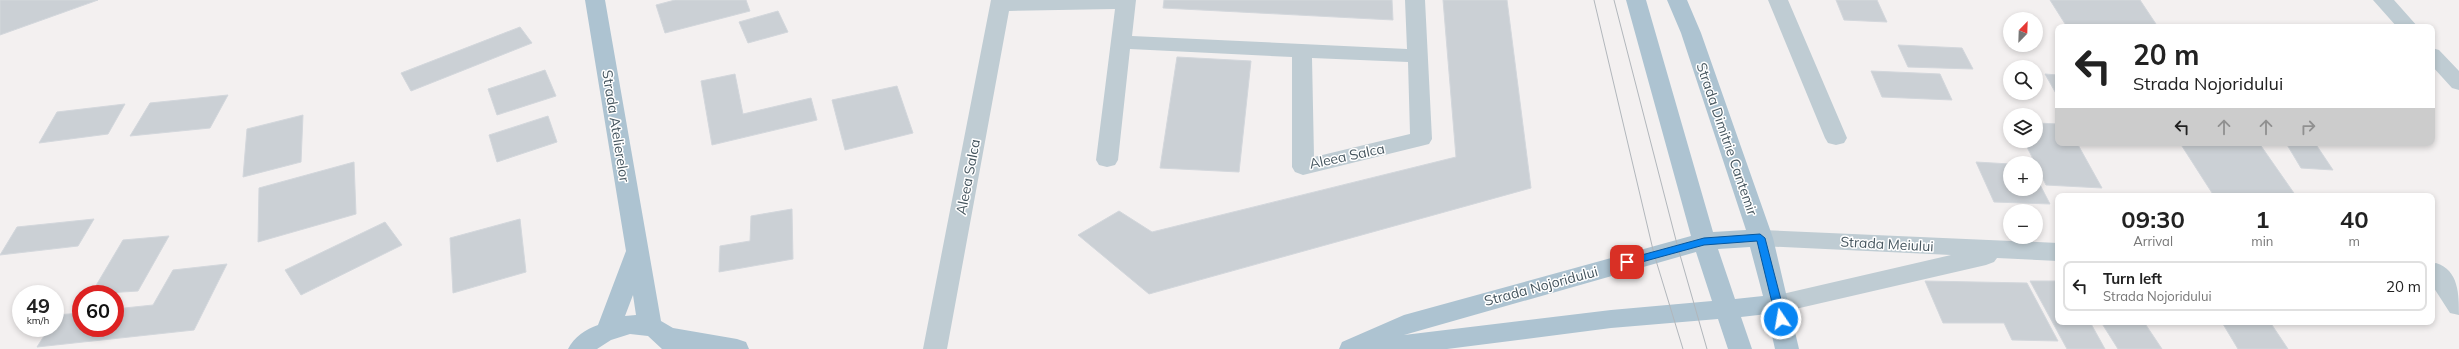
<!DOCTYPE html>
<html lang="en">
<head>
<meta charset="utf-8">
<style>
	:root { --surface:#fff; --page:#f2f2f2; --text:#222; --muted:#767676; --line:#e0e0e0 }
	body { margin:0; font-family:Mulish,sans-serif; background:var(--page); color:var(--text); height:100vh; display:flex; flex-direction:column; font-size:15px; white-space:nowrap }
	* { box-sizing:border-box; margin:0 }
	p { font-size:13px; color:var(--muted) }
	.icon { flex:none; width:22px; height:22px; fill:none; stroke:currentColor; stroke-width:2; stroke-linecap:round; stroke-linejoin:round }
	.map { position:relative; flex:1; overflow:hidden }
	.panel { position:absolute; left:2055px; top:193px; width:380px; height:132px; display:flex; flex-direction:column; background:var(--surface); border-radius:8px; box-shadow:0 2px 6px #0003 }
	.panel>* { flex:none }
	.top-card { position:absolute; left:2055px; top:24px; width:380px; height:122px; border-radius:8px; box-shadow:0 2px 6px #0003; background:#fff; color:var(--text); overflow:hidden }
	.needle { width:26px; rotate:23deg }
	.buttons { position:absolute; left:2003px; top:12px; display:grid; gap:8px }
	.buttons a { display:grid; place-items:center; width:40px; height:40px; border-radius:50%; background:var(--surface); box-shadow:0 2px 6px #0003; font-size:20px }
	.speed { position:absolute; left:12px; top:285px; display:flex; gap:8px; font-size:20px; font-weight:700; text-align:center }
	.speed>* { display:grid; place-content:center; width:52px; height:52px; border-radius:50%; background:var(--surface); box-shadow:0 2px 6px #0003; line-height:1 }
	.speed small { font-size:10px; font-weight:400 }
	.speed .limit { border:6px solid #d22; background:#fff; color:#111 }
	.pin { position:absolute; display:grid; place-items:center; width:34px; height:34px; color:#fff; margin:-17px; border-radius:8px; box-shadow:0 2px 6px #0006 }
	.me { position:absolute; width:44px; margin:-22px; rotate:348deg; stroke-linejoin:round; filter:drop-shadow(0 0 3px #0008) }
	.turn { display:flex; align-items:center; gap:14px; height:84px; padding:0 12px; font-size:18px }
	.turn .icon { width:52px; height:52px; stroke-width:2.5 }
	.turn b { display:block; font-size:28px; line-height:34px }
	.lanes { display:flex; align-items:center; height:38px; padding:0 12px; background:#0003; justify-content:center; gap:20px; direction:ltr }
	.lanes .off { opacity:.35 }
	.eta { display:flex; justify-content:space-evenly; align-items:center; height:68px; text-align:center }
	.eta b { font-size:24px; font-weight:700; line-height:28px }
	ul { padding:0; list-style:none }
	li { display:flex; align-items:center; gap:12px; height:50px; margin:0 8px 6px; padding:0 4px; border:2px solid var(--line); border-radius:8px }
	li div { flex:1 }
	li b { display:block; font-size:15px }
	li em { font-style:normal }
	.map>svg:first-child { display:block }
	.building { fill:#cbd0d5; stroke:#d3d7dc }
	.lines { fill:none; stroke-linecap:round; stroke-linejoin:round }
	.minor { fill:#bfccd3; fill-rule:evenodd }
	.major { fill:#adc3d1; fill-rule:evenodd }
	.tram { stroke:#b1b6bb; stroke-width:1 }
	.route { fill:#0986f3; stroke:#06579e }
	.labels { text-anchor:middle; stroke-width:3; stroke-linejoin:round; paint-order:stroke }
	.street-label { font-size:14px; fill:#46565f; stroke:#fff }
</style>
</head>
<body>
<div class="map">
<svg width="2459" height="349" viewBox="0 0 2459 349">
	<rect width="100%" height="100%" fill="#f3f0f0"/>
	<path class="building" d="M0,0H98L0,35Z
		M675,0H746L750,11L665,33L656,5Z
		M1164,0H1392L1393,20L1163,8Z
		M1443,0H1507L1531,188L1149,294L1078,235L1119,211L1152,232L1456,157Z
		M1836,0H1877L1887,22L1844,20Z
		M2050,0H2140L2158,27H2067Z
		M778,11L788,32L748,43L739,22Z
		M520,27L532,43L411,91L401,73Z
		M1898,45L1962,48L1973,69L1908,67Z
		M1177,57L1251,61L1239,172L1160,168Z
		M545,70L556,96L497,115L488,89Z
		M1871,71L1940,74L1952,100L1882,97Z
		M735,74L743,114L811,98L817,120L712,145L701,81Z
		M2045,74L2058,75V97Z
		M897,86L913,133L845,150L832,100Z
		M228,95L210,128L130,136L150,103Z
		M125,104L108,134L39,143L57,112Z
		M303,115L301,162L243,177L247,129Z
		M548,116L557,142L497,162L489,135Z
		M2036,123L2058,124V143H2077L2102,188L2046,185L2024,141H2036Z
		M2180,143H2259L2296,196H2214Z
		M2286,143H2315L2333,170L2301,168Z
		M354,162L356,214L258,242L259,188Z
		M1976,162L2010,164V189H2036V177L2050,204L1994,202Z
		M792,209L793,259L719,272L720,246L750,241L751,216Z
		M94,219L78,246L0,255L17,227Z
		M520,219L526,272L453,293L450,238Z
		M385,222L402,245L301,295L285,270Z
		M169,236L138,291L91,294L123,240Z
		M227,264L194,330L37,347L49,328H55L56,315L81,313V328H115V309L153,305L173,270Z
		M1925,281L2027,283L2058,341L2012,340L2004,323H1943Z
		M2030,281H2058V322H2090L2105,349H2067Z
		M2101,322H2144L2162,349H2118Z
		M2156,322H2270L2288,349H2238L2223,324Z"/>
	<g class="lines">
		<path class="minor" d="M991,0H1136L1132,36L1407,49L1405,0H1425L1432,139L1429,144L1421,146L1303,175L1295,172L1292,167V57L1130,49L1118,160L1115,165L1107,167L1099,165L1096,160L1115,9L1009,11L947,349H923ZM1312,58L1408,62L1410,134L1314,157Z
			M1768,0H1788L1847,138L1844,143L1836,145L1828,143L1825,138Z
			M2373,0H2394L2418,27H2397Z
			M2432,48L2439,50L2459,71V90L2452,88L2432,66Z
			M1761,230L2058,243V261L1997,258L1994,262L1986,265L1778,313L1769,311L1766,304L1769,297L1951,255L1761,246L1753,244L1749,238L1753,232Z
			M2436,263C2459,270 2459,295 2459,315L2450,313L2432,285V264Z"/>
		<path class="major" d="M585,0H605L661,321L673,328L737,339L746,342L749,349H662L648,336L630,334L611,340L597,349H568C574,337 586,329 598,325L626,251ZM633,295L636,315L625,316Z
			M1626,0H1646L1713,232L1746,230L1681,33L1667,0H1687L1701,33L1773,238L1799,349H1775L1767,314L1741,317L1752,349H1728L1718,319L1611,328L1447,349H1339L1342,342L1404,315L1691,236ZM1750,247L1763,296L1735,299L1718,249ZM1696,252L1712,301L1611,310L1404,335Z"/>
		<path class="tram" d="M1594,0L1654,254L1683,349
			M1614,0L1678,248L1707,349"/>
	</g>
	<path class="route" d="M1760,234L1765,238L1786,319L1781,323L1776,319L1757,241L1704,245L1627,266L1623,262L1627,259L1704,238Z"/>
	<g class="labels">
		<g class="street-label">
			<text transform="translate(616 126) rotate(81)" y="5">Strada Atelierelor</text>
			<text transform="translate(1727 139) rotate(71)" y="5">Strada Dimitrie Cantemir</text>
			<text transform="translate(1347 156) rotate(-12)" y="5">Aleea Salca</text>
			<text transform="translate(968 177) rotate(-79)" y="5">Aleea Salca</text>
			<text transform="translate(1887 244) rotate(3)" y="5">Strada Meiului</text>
			<text transform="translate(1541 286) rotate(-15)" y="5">Strada Nojoridului</text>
		</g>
	</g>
</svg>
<div class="buttons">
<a><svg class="needle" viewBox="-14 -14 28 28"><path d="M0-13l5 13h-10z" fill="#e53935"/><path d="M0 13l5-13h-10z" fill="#767676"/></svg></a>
<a><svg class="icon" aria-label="search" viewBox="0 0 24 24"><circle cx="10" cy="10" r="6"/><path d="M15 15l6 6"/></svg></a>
<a><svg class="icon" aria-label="layers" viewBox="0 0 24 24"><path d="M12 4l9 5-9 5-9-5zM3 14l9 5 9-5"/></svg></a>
<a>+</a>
<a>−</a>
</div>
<div class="speed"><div>49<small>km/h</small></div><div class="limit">60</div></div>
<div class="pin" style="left:1627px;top:262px;background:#d93025"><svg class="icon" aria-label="arrive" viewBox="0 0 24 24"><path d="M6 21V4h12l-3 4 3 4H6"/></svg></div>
<svg class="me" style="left:1781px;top:319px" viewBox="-20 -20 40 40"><circle r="17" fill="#0986f3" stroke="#fff" stroke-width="3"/><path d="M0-11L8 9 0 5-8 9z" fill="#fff"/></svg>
<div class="top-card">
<div class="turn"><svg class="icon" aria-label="left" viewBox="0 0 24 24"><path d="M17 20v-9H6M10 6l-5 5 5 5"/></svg><div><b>20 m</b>Strada Nojoridului</div></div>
<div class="lanes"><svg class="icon" aria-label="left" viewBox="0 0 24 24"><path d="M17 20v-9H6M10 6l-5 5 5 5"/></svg><svg class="icon off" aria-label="ahead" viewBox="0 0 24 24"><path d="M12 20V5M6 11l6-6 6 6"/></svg><svg class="icon off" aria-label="ahead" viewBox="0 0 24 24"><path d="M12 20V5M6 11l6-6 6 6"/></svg><svg class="icon off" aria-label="right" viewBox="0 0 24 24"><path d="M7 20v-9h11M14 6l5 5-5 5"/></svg></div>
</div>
<section class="panel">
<div class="eta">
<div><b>09:30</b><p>Arrival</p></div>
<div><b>1</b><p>min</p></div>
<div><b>40</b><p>m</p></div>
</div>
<ul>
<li><svg class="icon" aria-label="left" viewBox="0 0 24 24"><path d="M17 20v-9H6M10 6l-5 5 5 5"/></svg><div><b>Turn left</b><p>Strada Nojoridului</p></div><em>20 m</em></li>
</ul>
</section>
</div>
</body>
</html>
